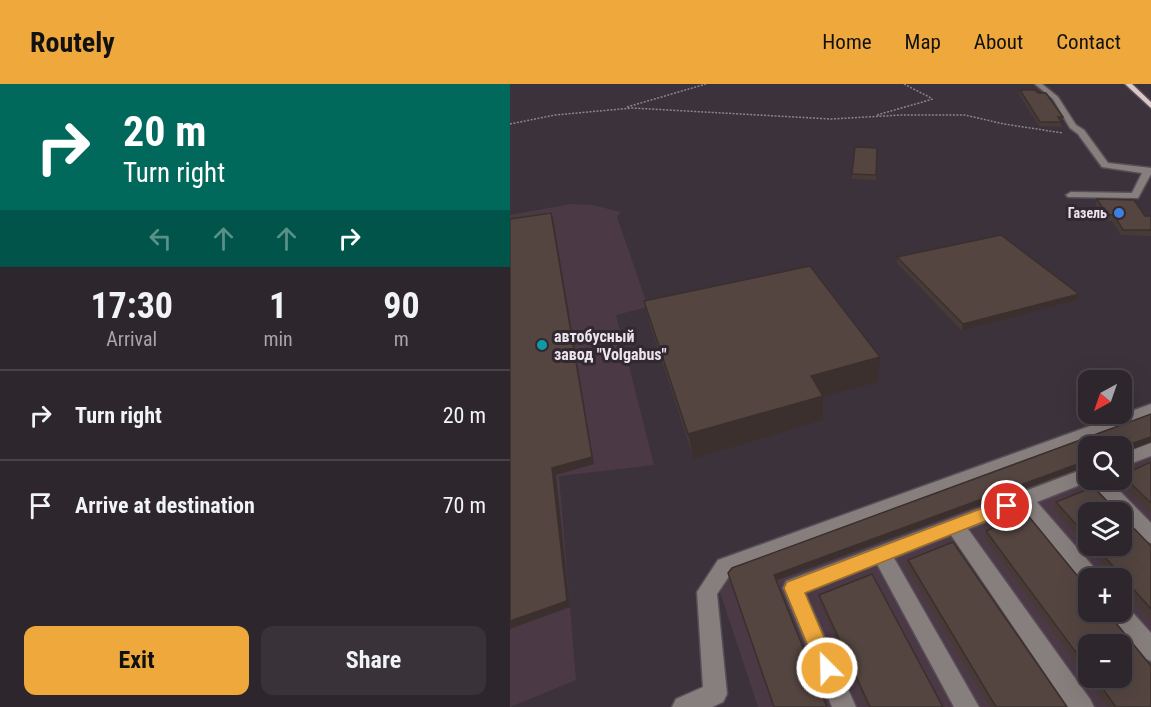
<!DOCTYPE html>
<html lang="en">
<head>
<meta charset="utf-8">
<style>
	:root { --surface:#2d262c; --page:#393238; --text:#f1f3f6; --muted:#a7a5a9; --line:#484348; --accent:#eea83c }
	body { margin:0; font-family:"Roboto Condensed",sans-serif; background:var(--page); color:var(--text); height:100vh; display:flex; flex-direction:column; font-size:22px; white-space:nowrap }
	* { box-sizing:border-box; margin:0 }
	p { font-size:20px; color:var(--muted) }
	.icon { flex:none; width:33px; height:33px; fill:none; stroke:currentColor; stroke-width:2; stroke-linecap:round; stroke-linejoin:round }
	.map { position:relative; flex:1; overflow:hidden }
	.details { display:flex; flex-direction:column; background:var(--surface); width:510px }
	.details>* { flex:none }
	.guide { background:#00695c; color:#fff; overflow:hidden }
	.needle { width:39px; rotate:220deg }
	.buttons { position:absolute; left:568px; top:286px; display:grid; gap:12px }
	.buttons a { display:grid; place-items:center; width:54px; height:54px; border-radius:12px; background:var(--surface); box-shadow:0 6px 24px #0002,0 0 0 2px var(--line); font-size:30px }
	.pin { position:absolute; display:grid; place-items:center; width:51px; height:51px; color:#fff; margin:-26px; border:3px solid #fff; border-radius:50%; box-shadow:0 2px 6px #0007 }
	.me { position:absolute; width:66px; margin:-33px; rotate:337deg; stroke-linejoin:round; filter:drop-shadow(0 0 4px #0008) }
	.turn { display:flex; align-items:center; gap:21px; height:126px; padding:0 24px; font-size:27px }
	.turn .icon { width:78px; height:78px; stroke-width:2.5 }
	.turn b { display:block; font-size:42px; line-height:51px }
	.lanes { display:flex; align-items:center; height:57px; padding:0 24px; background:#0003; justify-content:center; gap:30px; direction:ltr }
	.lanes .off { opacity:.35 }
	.eta { display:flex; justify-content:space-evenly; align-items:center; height:102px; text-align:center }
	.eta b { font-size:36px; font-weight:700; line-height:42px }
	.cta { display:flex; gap:12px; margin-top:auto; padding:12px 24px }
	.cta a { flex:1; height:69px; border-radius:12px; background:var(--accent); color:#111; font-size:24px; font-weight:700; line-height:69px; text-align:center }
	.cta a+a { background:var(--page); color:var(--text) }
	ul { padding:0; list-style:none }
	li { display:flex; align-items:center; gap:18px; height:90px; padding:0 24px; border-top:2px solid var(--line) }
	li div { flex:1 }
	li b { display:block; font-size:22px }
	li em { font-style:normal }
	header { display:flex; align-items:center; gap:36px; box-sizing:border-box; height:84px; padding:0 30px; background:var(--accent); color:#111 }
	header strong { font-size:28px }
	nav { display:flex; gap:33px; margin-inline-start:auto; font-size:21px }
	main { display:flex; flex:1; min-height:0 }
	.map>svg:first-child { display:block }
	.industrial { fill:#4b3a46; fill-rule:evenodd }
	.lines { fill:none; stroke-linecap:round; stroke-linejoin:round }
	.minor-casing { stroke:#584e57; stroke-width:3 }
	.major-casing { stroke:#584e57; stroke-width:3 }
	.path { stroke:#8d858c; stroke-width:1.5; stroke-dasharray:2 1.5; stroke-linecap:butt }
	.minor { fill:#877f7e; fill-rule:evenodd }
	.major { fill:#d8c8c7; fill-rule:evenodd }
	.wall { fill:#483b37; fill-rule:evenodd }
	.shaded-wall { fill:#3b302d }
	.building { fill:#544540; stroke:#3b302d; stroke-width:1.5 }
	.route { fill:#eea83c; stroke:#9b6d27; stroke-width:1.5 }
	.shop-dot { fill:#3f7fe0; stroke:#322831; stroke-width:2 }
	.culture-dot { fill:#0f9aa8; stroke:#322831; stroke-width:2 }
	.labels { text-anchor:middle; stroke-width:6; stroke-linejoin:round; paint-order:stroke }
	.far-poi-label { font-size:14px; font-weight:bold; fill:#ebe4ea; stroke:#322831; text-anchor:end }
	.poi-label { font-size:16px; font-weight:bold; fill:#ebe4ea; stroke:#322831; text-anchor:start }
</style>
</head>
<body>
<header>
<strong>Routely</strong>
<nav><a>Home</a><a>Map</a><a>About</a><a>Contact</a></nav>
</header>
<main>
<section class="details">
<div class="guide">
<div class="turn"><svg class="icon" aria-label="right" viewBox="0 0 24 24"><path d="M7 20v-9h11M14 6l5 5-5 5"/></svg><div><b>20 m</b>Turn right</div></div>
<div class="lanes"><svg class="icon off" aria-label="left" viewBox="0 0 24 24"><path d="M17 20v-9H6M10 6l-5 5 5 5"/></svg><svg class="icon off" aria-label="ahead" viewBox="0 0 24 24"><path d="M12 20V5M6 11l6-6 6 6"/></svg><svg class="icon off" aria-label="ahead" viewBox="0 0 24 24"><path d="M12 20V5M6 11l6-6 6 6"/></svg><svg class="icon" aria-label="right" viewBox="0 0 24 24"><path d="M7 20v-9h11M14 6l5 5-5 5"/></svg></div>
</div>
<div class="eta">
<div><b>17:30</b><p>Arrival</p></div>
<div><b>1</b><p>min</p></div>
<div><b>90</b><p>m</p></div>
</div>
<ul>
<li><svg class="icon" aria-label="right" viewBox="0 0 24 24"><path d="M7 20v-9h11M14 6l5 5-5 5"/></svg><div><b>Turn right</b></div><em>20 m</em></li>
<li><svg class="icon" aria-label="arrive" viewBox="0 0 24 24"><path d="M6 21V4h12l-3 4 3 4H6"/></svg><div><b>Arrive at destination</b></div><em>70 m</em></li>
</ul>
<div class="cta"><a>Exit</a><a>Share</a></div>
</section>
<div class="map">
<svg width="641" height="623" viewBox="0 0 641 623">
	<rect width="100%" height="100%" fill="#3c323b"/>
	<path class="industrial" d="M61,120L82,121L111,128L107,133L138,223L106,231L144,381L49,392L66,596L0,623V131Z
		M641,343V623H248L206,496L579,365V396H612V363ZM579,429H612V462H579ZM579,495H612V528H579ZM579,561H612V594H579Z"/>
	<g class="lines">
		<defs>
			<path id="minor" d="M525,0H532L548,13L566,41L574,46L598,79L641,84V90L628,114L558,113L556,111L561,108L622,109L632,89L592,83L568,50L560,44L543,15Z
				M641,320V331L222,488L207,510L217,610L213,618L202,623H162L166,615L193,603L187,508L208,476Z
				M641,359V372L612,383V370Z
				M579,383V396H599L641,439V459L634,457L612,433V429H608L580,397L527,418L588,488L591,495H579V503L574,502L511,424L458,445L580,615L584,623H558L441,451L384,474L469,623H444L367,480L295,509L346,623H322L273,504L276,497Z
				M612,519L616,521L641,549V577L633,574L602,535L598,528H612Z"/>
			<path id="major" d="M615,0H622L641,18V24Z"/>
		</defs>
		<use href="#minor" class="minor-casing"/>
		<use href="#major" class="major-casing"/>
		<path class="path" d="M394,0L421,14
			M117,23L196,0
			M367,31L423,15
			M0,40L45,31L122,24L321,35L392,31H455L494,40L553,49"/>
		<use href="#minor" class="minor"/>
		<use href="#major" class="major"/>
	</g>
	<path class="wall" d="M510,6L528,9L553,33L552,37H551V43L529,42L509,10Z
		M367,64L366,96L342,95V90Z
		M587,115L635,132H641V152L611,151L602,137H595L586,121Z
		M387,173L567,216L452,247L387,179Z
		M134,217L368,298L313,313V336L184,375L140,241Z
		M641,330V358L612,369V363H579V381L266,496L317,623H263L220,495L218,489L222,484Z
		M641,378V430L609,398L610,396H612V391Z
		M546,418L579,429V462H641V536L612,503V495H605L543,424Z
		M476,447L641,623H598L474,453ZM579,561L612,594H579Z
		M398,476L557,623H480L396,482Z
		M309,511L433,623H357L309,517Z"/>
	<path class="shaded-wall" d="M41,129L43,134L84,380L46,391L60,523L0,545V537L42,384Z
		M569,210L567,216L452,247L453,240Z
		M370,273L368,298L313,313V336L184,375L178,350L301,292Z
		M641,353V358L612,369V363Z
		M579,376V381L265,497L264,491Z"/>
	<path class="building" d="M510,6H525L528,9H536L553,33H548L552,38H530Z
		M345,63L367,64L366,91L342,90Z
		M587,115L624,116L635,132H641V146H613L604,131H597Z
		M41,129L82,373L42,384L57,517L0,537V135Z
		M491,151L569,210L453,240L387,173Z
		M300,182L370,273L301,292L313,312L178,350L134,217Z
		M641,330V353L612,363H579V376L264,491L317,623H264L218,489L222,484Z
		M641,378V419L612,391Z
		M583,403L609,429H579V455L546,418Z
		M516,429L579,506V528H597L641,582V623H606L585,594H612V561H579V586L476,447Z
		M612,432L641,462V525L585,462H612Z
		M443,458L557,623H486L398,476Z
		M362,490L433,623H360L309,511Z"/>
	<path class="route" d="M497,415L503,417L505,422L503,426L295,509L327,584L324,591L317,594L310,591L274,504L277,498Z"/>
	<circle class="shop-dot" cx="609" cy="129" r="6"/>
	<circle class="culture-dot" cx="32" cy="261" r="6"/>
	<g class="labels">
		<g class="far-poi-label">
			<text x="597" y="134">Газель</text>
		</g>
		<g class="poi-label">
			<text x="44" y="258">автобусный<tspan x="44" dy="18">завод "Volgabus"</tspan></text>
		</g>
	</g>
</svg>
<div class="buttons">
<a><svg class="needle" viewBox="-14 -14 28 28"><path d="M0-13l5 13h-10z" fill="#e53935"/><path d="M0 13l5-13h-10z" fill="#a7a5a9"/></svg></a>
<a><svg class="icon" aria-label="search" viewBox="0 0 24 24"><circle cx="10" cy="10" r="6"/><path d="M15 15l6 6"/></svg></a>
<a><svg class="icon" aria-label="layers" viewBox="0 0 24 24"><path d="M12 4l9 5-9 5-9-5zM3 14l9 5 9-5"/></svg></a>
<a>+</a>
<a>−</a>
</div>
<div class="pin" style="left:497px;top:422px;background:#d93025"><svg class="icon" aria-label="arrive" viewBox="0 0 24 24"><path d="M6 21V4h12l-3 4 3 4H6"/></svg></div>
<svg class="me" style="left:317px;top:584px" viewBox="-20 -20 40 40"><circle r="17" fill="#eea83c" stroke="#fff" stroke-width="3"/><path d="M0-11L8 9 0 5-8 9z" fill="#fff"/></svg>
</div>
</main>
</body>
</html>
